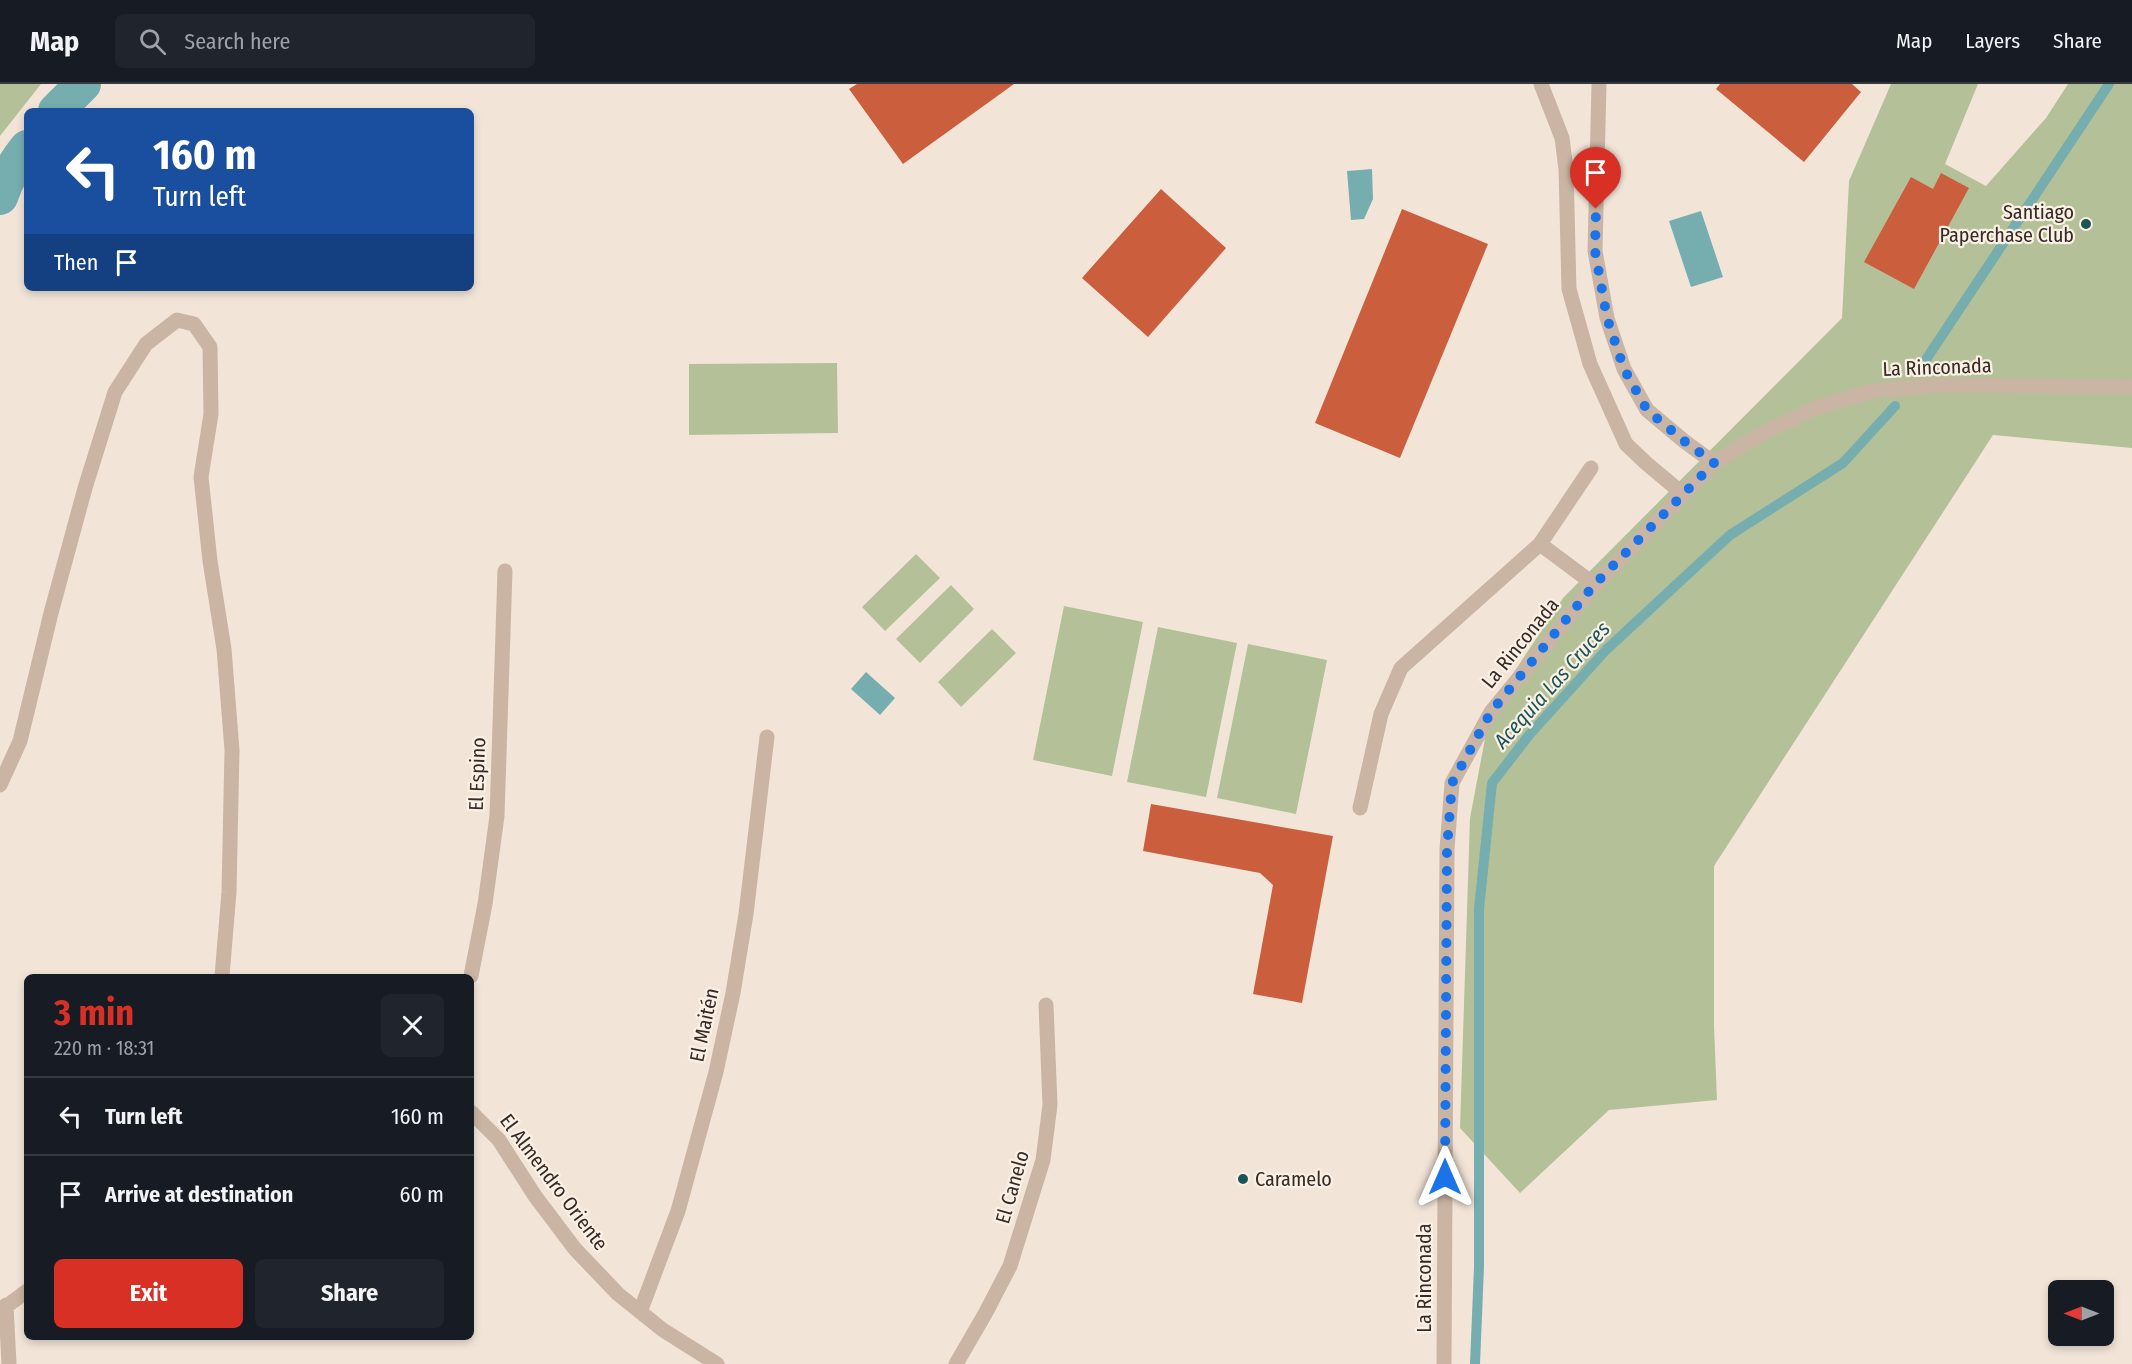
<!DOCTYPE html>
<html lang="en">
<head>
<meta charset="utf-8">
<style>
	:root { --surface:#171b24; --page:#20242c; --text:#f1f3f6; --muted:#9ea1a6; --line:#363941; --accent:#d93025 }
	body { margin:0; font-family:"Fira Sans Condensed",sans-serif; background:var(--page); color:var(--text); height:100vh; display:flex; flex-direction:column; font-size:22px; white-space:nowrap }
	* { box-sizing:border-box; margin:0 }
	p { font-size:20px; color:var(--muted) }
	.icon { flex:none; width:33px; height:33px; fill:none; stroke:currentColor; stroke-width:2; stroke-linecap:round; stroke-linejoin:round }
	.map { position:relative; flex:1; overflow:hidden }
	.sheet { position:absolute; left:24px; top:890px; width:450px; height:366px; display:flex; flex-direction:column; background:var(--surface); border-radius:9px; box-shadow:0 3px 9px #0003 }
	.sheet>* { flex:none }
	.hud { position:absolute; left:24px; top:24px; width:450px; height:183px; border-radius:9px; box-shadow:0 3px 9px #0003; background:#1a4fa0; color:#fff; overflow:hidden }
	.needle { width:39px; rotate:270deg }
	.tools { position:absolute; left:2048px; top:1196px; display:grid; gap:12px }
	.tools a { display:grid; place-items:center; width:66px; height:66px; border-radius:9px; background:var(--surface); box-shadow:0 3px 9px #0003; font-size:30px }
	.pin { position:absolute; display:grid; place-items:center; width:51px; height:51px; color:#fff; margin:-62px -26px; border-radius:50% 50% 50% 0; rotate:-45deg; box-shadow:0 0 6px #0007 }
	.pin .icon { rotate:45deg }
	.me { position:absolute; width:66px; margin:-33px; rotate:0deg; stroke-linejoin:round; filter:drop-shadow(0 0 4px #0008) }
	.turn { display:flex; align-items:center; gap:21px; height:126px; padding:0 30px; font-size:27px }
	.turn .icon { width:78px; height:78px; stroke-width:2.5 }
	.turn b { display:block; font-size:42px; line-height:51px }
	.then { display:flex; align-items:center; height:57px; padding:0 30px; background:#0003; gap:12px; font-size:22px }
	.round { display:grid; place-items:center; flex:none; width:63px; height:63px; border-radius:9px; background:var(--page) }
	.summary { display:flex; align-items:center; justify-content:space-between; height:102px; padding:0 30px }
	h1 { font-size:36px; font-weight:700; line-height:45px; color:var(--accent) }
	.primary-button { display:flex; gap:12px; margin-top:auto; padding:12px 30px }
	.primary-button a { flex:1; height:69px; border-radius:9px; background:var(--accent); color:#fff; font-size:24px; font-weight:700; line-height:69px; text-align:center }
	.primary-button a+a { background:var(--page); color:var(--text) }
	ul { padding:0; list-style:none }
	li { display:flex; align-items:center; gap:18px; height:78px; padding:0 30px; border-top:2px solid var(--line) }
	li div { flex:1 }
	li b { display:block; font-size:22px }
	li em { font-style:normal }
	header { display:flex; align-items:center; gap:36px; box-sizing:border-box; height:84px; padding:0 30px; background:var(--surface); border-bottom:2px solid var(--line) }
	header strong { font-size:28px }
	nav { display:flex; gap:33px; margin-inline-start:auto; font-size:21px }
	.search { width:420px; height:54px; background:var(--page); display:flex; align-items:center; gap:15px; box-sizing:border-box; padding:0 21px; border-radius:9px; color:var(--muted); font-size:22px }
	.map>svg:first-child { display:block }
	.green { fill:#b4c198 }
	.water { fill:#76aeb0 }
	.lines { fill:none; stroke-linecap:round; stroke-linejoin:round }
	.stream { stroke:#76aeb0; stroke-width:10 }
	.canal { stroke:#76aeb0; stroke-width:36 }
	.building { fill:#cb5e3d }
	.minor { stroke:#cab5a4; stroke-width:15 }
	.route { stroke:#1a73e8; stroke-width:10; stroke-dasharray:0 18 }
	.poi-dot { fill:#1a5458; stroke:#faf0e4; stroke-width:2 }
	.labels { text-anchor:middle; stroke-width:4.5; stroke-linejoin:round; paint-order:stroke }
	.poi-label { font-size:20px; fill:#352a26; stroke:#faf0e4; text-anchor:end }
	.street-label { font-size:20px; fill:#352a26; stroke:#faf0e4 }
	.water-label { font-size:21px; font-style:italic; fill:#1a5458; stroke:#faf0e4 }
</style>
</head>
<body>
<header>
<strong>Map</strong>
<div class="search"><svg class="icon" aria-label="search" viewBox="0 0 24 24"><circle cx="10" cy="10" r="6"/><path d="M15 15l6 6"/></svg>Search here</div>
<nav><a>Map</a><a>Layers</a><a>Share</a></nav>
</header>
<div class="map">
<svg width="2132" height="1280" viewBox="0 0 2132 1280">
	<rect width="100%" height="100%" fill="#f2e5d8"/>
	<path class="green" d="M0,0H41L0,52Z
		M1891,0H1978L1945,80L1986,102L2046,34L2068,0H2132V364L1993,351L1714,782V942L1717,1016L1609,1026L1520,1109L1460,1044L1470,734L1491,623L1563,514L1842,234L1849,97Z
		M837,279L838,349L689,351V280Z
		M916,470L940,494L885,547L862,523Z
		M951,501L974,525L920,579L896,555Z
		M1064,522L1143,538L1112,692L1033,676Z
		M1158,543L1237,559L1206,713L1127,698Z
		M992,545L1016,569L961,623L938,598Z
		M1248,560L1327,576L1296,730L1217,714Z"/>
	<path class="water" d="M1372,85L1373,115L1364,135L1351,136L1347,87Z
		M1701,127L1723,193L1691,203L1669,137Z
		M866,588L895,614L880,631L851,605Z"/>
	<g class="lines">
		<path class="stream" d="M1927,274L2109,0
			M1475,1280L1479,1183V825L1492,699L1530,650L1606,566L1730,451L1843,379L1895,322"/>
		<path class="canal" d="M56,27L83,0
			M0,113C6,95 15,79 27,64"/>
	</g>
	<path class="building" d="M857,0H1014L903,80L849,5Z
		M1720,0H1852L1861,8L1804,78L1716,5Z
		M1941,89L1969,104L1914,205L1864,178L1911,93L1933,105Z
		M1161,105L1226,164L1148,253L1082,194Z
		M1402,125L1488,160L1400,374L1315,339Z
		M1151,720L1333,752L1302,919L1253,910L1273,801L1260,789L1143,767Z"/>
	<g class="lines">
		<path class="minor" d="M1541,0L1562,54L1566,85L1569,205L1590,280L1626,360L1646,379L1683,410
			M1599,0L1595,167L1607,234L1624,285L1647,326L1684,357L1714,379
			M1540,460L1595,501
			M0,701L20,657L51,529L85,404L115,308L146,260L177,236L194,240L210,263L211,330L201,393L210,477L224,565L232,666L229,808L222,892
			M1360,724L1381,630L1401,584L1540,460L1591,384
			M471,892L485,820L497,732L505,487
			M471,1028L499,1056L535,1112L575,1165L618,1210L663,1246L717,1280
			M6,1221L9,1280
			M0,1227L27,1207
			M640,1228L678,1127L716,988L733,909L746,830L767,653
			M956,1280L985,1230L1010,1182L1043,1076L1050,1021L1046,921
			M1444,1280L1447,765L1452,699L1491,628L1595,501L1714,379L1763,349L1816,324L1872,307L1938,301L2132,303"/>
	</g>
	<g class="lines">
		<path class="route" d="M1445,1093L1447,765L1452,699L1491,628L1594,501L1714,379L1684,357L1647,326L1624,285L1607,234L1595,167L1596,125"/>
	</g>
	<g class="poi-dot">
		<circle cx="2086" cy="140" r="6"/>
		<circle cx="1243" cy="1095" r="6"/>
	</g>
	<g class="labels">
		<g class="poi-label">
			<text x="2074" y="135">Santiago<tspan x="2074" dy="23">Paperchase Club</tspan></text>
			<text x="1255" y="1102" text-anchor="start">Caramelo</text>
		</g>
		<g class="street-label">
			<text transform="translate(1937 283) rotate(-2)" y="7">La Rinconada</text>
			<text transform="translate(1520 559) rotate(-51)" y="7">La Rinconada</text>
			<text transform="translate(477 690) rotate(-88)" y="7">El Espino</text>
			<text transform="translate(704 941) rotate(-78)" y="7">El Maitén</text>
			<text transform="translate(554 1098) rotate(53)" y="7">El Almendro Oriente</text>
			<text transform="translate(1012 1103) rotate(-74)" y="7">El Canelo</text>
			<text transform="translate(1424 1194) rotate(-90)" y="7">La Rinconada</text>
		</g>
		<g class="water-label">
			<text transform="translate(1552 601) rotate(-48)" y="7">Acequia Las Cruces</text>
		</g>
	</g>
</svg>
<div class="tools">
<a><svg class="needle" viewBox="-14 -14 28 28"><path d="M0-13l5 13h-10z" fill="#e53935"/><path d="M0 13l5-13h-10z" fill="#9ea1a6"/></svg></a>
</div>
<div class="pin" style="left:1596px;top:125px;background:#d93025"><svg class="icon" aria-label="arrive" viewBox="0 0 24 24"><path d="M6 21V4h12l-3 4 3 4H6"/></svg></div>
<svg class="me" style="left:1445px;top:1093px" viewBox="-20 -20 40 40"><path d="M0-17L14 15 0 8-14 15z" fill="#1a73e8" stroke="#fff" stroke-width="4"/></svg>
<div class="hud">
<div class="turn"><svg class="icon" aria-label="left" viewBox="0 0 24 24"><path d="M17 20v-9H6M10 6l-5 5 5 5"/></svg><div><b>160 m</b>Turn left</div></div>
<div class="then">Then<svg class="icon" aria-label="arrive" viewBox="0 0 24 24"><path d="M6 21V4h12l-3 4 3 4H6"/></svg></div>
</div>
<section class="sheet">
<div class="summary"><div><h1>3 min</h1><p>220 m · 18:31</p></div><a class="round"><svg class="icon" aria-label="close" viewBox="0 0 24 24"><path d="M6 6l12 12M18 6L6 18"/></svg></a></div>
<ul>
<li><svg class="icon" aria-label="left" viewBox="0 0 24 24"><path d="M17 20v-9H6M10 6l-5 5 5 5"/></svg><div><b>Turn left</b></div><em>160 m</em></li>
<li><svg class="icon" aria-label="arrive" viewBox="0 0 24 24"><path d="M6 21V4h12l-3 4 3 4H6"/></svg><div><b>Arrive at destination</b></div><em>60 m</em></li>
</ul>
<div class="primary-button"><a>Exit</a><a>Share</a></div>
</section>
</div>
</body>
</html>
